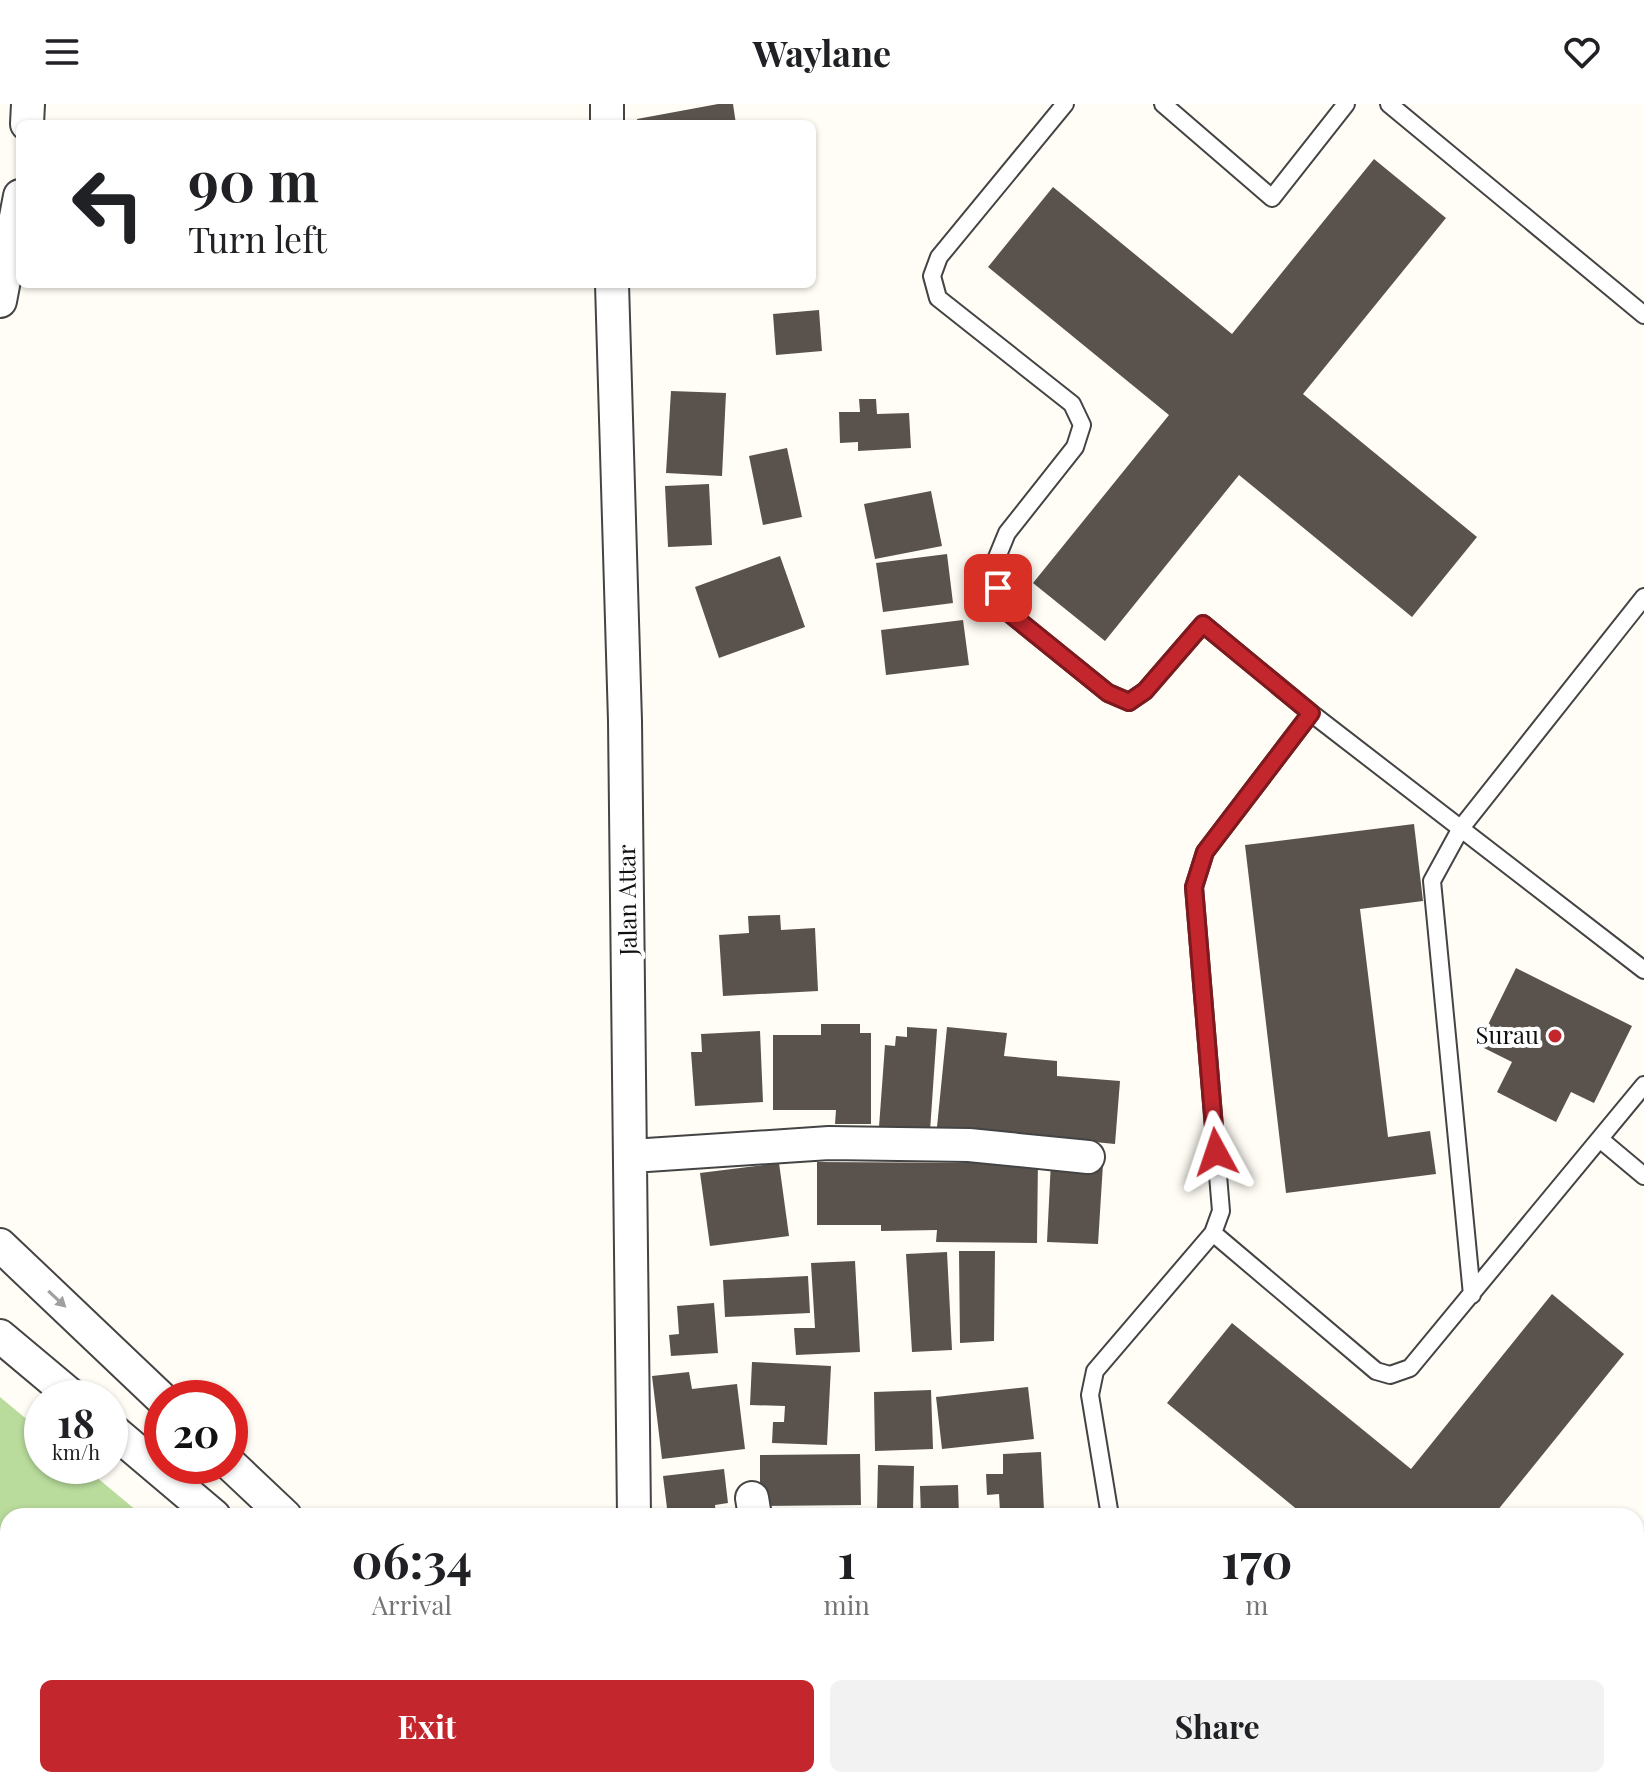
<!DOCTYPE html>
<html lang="en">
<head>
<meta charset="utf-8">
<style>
	:root { --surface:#fff; --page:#f2f2f2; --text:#202124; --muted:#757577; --accent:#c4262e }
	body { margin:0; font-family:"Playfair Display",serif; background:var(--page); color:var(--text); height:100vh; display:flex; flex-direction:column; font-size:30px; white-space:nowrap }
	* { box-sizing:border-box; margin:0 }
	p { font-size:26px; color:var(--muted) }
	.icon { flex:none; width:44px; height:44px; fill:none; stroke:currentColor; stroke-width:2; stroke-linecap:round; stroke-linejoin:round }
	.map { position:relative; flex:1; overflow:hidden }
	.details { position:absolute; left:0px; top:1404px; width:1644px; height:280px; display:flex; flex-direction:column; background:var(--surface); border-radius:24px 24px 0 0; box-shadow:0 2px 6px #0004 }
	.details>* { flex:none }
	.banner { position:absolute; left:16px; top:16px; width:800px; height:168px; border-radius:12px; box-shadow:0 2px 6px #0004; background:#fff; color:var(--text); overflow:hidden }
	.speed { position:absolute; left:24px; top:1276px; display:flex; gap:16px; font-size:40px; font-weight:700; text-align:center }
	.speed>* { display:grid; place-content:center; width:104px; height:104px; border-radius:50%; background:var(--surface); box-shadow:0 2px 6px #0004; line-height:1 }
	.speed small { font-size:20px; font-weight:400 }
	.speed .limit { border:12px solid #d22; background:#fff; color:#111 }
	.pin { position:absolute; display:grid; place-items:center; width:68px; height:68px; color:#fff; margin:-34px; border-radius:16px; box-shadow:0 4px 12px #0006 }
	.me { position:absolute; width:88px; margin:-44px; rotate:355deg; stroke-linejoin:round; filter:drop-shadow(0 0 6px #0008) }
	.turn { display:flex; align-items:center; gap:28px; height:168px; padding:0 40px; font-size:36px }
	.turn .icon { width:104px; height:104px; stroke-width:2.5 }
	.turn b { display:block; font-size:56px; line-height:68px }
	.eta { display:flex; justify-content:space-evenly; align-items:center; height:136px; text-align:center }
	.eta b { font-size:48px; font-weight:700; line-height:56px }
	.cta { display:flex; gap:16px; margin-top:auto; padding:16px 40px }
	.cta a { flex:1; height:92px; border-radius:12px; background:var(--accent); color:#fff; font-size:32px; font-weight:700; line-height:92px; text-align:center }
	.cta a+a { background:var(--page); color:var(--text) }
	header { display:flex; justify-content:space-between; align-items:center; height:104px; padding:0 40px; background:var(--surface); font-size:36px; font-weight:700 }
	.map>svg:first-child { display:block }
	.forest { fill:#b9dc9c }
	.building { fill:#5a524d }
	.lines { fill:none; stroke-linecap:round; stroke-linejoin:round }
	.lane-casing { stroke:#444; stroke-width:20 }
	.street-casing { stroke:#444; stroke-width:36 }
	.lane { stroke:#fff; stroke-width:16 }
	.street { stroke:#fff; stroke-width:32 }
	.oneway { fill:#a0a0a0 }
	.route-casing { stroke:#7f191e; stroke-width:20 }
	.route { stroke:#c4262e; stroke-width:14 }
	.poi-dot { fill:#c4262e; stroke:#fff; stroke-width:3 }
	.labels { text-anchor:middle; stroke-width:8; stroke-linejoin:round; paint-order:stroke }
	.street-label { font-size:24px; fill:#111; stroke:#fff }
	.poi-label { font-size:24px; fill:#111; stroke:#fff; text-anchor:end }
</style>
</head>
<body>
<header><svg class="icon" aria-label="menu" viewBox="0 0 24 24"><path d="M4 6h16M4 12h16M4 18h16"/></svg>Waylane<svg class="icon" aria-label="heart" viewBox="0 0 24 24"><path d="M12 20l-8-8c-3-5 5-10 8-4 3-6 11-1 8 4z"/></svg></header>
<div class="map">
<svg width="1644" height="1684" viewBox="0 0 1644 1684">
	<rect width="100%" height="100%" fill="#fffdf5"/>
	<path class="forest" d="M0,1293L42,1328V1362H83L143,1412H8V1676H363L355,1684H0Z"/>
	<path class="building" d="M718,0H733L736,20H638L637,15Z
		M1374,55L1446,114L1303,290L1477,433L1412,513L1239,371L1105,537L1033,479L1169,311L988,163L1053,83L1232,230Z
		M819,206L822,247L776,251L773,210Z
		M671,287L726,289L722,372L666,369Z
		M859,295H876L877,310L909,309L911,344L858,347V338L840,339L839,308H860Z
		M787,344L802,413L763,421L749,352Z
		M709,380L712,441L668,443L665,382Z
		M931,387L942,442L875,455L864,400Z
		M947,450L953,499L883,508L876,459Z
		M780,452L805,523L719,554L695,483Z
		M963,516L969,561L886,571L881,526Z
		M1414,720L1423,797L1360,805L1388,1033L1430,1027L1436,1070L1286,1089L1245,741Z
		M780,811L781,826L815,824L818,887L723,892L719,831L749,829L748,812Z
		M1516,864L1632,922L1594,999L1571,988L1556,1018L1497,988L1512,958L1478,941Z
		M821,920H860V929H871V1020H835L836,1006H773V931H821Z
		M907,923L937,925L930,1027L879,1023L885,941L895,942L896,932L907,933Z
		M947,923L1007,929L1004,952L1057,957V972L1120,977L1115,1040L937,1023Z
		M760,927L763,998L695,1002L691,948H702L701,930Z
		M1038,1054L1037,1139L936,1138L937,1126L881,1127V1121H817V1058L988,1059Z
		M1051,1057L1103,1060L1098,1140L1047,1138Z
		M779,1059L789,1132L710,1142L700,1069Z
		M959,1147H995L994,1237L960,1239Z
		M947,1148L952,1246L912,1248L906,1150Z
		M855,1157L860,1248L796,1251L794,1224H815L811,1159Z
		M808,1172L810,1209L725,1213L723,1176Z
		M1552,1190L1624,1250L1493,1412H1305L1167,1299L1232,1219L1411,1365Z
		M714,1199L718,1249L671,1252L669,1231L679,1230L677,1202Z
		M752,1258L831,1262L827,1341L772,1339L773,1318H784L785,1302L750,1301Z
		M689,1268L692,1285L737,1280L745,1345L662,1355L652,1272Z
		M1028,1283L1034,1335L942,1345L936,1293Z
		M931,1286L933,1345L875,1347L874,1288Z
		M1041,1348L1044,1406L1000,1408L999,1390L987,1391L986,1370H1003V1350Z
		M860,1350L861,1401L760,1402V1351Z
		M878,1361L914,1362L913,1407L877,1406Z
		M724,1365L728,1399L715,1401L716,1412H668L663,1372Z
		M958,1381L959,1412H921L920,1382Z
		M1636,1553L1644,1559V1583L1636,1593Z"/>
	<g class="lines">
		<defs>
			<path id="lane" d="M1065,0L939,153L932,172L938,194L1072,300L1082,321L1075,343L1007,429L993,463L1003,504L1108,589L1129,598L1145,587L1203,520L1311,609L1644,866
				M1163,0L1272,94L1346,0
				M1389,0L1644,211
				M1601,1036L1644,1072
				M1213,1129L1376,1267L1390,1271L1410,1264L1644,981
				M1472,1191L1432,777L1461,724L1644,493
				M1110,1412L1090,1291L1095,1267L1213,1129L1221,1107L1194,783L1205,748L1311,609
				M1636,1446L1644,1436
				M1636,1474L1644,1480
				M1196,1676L1202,1684"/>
			<path id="street" d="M607,0V20
				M27,20L28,0
				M612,180L625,617L634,1412
				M0,197L20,92
				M632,1052L829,1039L969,1041L1088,1053
				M0,1141L162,1295
				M0,1232L74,1294
				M110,1324L214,1412
				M230,1360L285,1412
				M752,1394L755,1412
				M462,1684L471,1676
				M576,1684L578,1676"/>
		</defs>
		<use href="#lane" class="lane-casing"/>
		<use href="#street" class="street-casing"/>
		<use href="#lane" class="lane"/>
		<use href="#street" class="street"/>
	</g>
	<defs><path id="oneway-solid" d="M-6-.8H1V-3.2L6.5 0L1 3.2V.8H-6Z" transform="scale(2)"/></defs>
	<use class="oneway" href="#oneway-solid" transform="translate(57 1195) rotate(43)"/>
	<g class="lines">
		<defs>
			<path id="route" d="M998,484L1003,504L1108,589L1129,598L1145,587L1203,520L1311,609L1205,748L1194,783L1216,1048"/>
		</defs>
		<use href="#route" class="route-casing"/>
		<use href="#route" class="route"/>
	</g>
	<circle class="poi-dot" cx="1555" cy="932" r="8"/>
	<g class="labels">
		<g class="street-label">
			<text transform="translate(628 796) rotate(-91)" y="8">Jalan Attar</text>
		</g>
		<g class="poi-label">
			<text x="1539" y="940">Surau</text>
		</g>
	</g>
</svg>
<div class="speed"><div>18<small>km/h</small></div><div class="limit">20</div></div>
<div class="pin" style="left:998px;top:484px;background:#d93025"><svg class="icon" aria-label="arrive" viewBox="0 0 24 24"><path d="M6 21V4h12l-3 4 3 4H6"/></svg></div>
<svg class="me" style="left:1216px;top:1048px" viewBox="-20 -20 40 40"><path d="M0-17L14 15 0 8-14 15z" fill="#c4262e" stroke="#fff" stroke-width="4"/></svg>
<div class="banner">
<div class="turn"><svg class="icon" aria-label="left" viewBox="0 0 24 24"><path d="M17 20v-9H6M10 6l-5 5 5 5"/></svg><div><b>90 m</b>Turn left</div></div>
</div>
<section class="details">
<div class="eta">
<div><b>06:34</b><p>Arrival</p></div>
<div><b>1</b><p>min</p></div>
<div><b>170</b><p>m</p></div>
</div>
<div class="cta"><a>Exit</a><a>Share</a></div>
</section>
</div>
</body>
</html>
